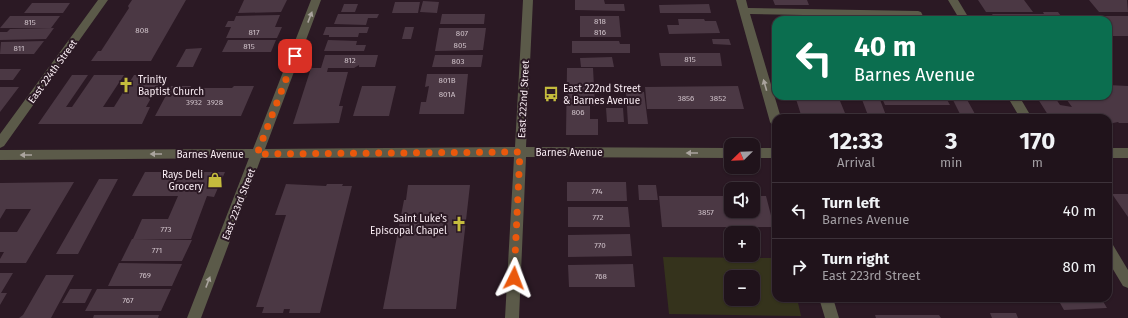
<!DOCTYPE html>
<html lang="en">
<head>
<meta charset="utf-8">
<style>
	:root { --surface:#20131b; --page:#281c24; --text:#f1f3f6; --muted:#a29ea3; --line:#3d323a }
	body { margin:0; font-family:"Fira Sans",sans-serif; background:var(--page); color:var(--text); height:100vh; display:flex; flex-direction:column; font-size:15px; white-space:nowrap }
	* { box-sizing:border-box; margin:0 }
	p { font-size:13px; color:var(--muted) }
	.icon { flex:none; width:22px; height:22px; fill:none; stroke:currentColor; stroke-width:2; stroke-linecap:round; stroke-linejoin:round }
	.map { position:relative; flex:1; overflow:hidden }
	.drawer { position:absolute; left:772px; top:114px; width:340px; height:188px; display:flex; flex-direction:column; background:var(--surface); border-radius:12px; box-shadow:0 1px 3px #0004,0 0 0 1px var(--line) }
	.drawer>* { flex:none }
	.banner { position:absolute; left:772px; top:16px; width:340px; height:84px; border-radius:12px; box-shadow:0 1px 3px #0004,0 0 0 1px var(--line); background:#0b6e4f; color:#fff; overflow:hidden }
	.needle { width:26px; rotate:247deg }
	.controls { position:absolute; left:724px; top:138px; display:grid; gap:8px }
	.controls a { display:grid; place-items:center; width:36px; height:36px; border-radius:8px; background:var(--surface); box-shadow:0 1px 3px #0004,0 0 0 1px var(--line); font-size:20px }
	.pin { position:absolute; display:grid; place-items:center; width:34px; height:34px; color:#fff; margin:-17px; border-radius:8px; box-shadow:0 2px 6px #0006 }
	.me { position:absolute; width:44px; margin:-22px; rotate:3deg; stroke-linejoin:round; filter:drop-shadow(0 0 3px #0008) }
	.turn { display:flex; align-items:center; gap:14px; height:84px; padding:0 16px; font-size:18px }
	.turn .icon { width:52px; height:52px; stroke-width:2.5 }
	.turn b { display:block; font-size:28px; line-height:34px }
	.eta { display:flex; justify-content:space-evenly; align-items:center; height:68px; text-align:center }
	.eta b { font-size:24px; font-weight:700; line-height:28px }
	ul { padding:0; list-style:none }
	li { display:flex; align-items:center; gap:12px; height:56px; padding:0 16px; border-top:1px solid var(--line) }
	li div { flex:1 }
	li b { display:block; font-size:15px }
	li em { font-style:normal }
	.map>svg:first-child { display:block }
	.green { fill:#35331c; fill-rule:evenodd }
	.building { fill:#4b3844 }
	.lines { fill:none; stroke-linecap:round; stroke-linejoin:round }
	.minor { fill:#5b5a49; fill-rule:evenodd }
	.oneway { fill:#aaa49e }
	.route { stroke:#ea580c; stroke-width:7; stroke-dasharray:0 12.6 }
	.labels { text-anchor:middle; stroke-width:4; stroke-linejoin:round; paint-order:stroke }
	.number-label { font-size:8px; fill:#cec0c8 }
	.street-label { font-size:10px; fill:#faedf4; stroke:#2b1924 }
	.poi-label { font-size:10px; fill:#faedf4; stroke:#2b1924; text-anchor:start }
</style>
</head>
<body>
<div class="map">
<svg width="1128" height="318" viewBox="0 0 1128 318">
	<rect width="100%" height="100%" fill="#2b1924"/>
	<path class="green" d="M663,257L776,258V298H797L801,316L669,314ZM731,277H753V299H731Z"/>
	<path class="building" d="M132,0H186L151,61H91L98,51H101L129,8L128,6Z
		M244,0H287L281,12L238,13Z
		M575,0H604L605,4H624L625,11L575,10Z
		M773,0H807L809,5H775Z
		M978,0H1024L1033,12H986Z
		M1089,0H1127L1128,12H1099Z
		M423,1L439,2L437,13L420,12Z
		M395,2H420L418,13H392Z
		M32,3H70L63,13H24Z
		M344,4H358L355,12H341Z
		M709,4L711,13H660L659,5Z
		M1043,12H1058L1064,20H996L992,14H1044Z
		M338,14H379L377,18H368L366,25L334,24Z
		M442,14H485L484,24H440Z
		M280,15L275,27H282L277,38H226L231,27H225L228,21H234L236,16Z
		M10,16H60L51,28H0Z
		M580,16H619L621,37H580Z
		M796,16L859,18L860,20H789L788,17Z
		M1095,16H1128V36H1111L1108,32V20H1098Z
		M678,19H704L705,21H716L720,33L669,34L667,25H679Z
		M326,27H369L367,33H359L358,37H329V35H323Z
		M405,27H414L411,39H402Z
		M54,28L46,39L0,40V32H7L10,29Z
		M439,28H486L483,50L435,51Z
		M712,39H729L731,45L713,44Z
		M228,40H276L271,52H222Z
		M328,40L357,41L356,45H366L364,51H324Z
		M44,41L34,54H0L1,42Z
		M572,41H619L620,44H630V53H572Z
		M202,48L193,67H176L186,49Z
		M659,53H720L722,66H661Z
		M325,55H378L375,67H359V65L354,68H328L327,72H348L339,106H343L339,123L293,124L311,68H321Z
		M435,55H483L481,67H432Z
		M612,57L614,67H581L580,58Z
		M567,68H593L595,106H590V119H598V135H566Z
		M0,69H21L13,80H0Z
		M427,74H468L464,114H419L421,102H426L429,86L425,87Z
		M72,75H88L66,107H72L94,75H124L103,107H114L134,75H164L146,107H150L142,124H38Z
		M1108,85L1128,86V123H1119L1118,122L1108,124V118H1050L1036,96H1054L1060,105L1072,107L1064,96H1108Z
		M171,86H191L190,88H232L234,86H254L241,116H155Z
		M362,86H396L389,116H353Z
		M738,86L744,109H647L645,87Z
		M0,87H19L0,112Z
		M632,87H640V92H644L648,124H628L626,92H633Z
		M795,96H838L847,118H802Z
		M881,96H945L950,105H885Z
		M951,96H965L975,114H979L981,118H959L957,114H960Z
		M861,97H879L887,118H869Z
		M606,108H623L624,122H607Z
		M145,172H225L214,197L207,196L191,239H133L142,219H168L178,196H132Z
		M99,179H118L78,254H56Z
		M74,182L26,263H0V259L4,252H0V232H17L31,209H6L0,219V183Z
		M567,182H626L627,201H567Z
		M286,184L326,186L327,184H343L342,186H352L320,313H289L290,309H284L283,313H262L264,307H256L286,215H275Z
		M408,185H470L456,309H383L404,200H406Z
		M638,185H656L658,200H639Z
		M1112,194H1128V217Z
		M659,196H731V211H753V196H766L774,227H662Z
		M568,207H628L630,227H568Z
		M630,234L632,256L568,257V235Z
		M132,239L192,240L182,261H121Z
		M119,263L182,264L172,286H108Z
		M633,264L635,287H569L568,265Z
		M0,273H13L1,293H7L0,305Z
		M46,275H74L51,318H19L23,315Z
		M70,289H92L85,303H62Z
		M97,289H171L161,311H85Z
		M1052,298H1101L1107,308L1064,310L1060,303H1055Z
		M990,313H1016L1018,318H992Z
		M94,315H159L158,318H93Z
		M875,315H939L941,318H876Z"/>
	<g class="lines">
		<path class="minor" d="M98,0H108L4,146L0,148V134Z
			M311,0H321L265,149L515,147L523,0H533L526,147L731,148V158L526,157L519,318H505L514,157L261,158L201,318H187L249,158L0,160V150L253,149Z
			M736,0H746L748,8L918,11L921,12L925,20H915L914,17L750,14L781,118H776V126L772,125L770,122Z
			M948,0H958L970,20H960Z
			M1007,96H1019L1032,118H1020Z
			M753,148H776V158H753Z
			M1108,148H1128V158H1108Z
			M1108,243L1113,245L1128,270V288L1123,286L1108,261Z
			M819,298H833L839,318H825Z"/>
	</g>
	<defs><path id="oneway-solid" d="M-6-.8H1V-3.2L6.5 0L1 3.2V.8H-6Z"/></defs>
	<g class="oneway">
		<use href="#oneway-solid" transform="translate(310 17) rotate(-69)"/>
		<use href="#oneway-solid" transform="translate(765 85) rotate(-106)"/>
		<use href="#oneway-solid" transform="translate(692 153) rotate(-180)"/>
		<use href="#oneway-solid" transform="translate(156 154) rotate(180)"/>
		<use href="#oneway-solid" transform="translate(26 155) rotate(180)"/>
		<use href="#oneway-solid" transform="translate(208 282) rotate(-69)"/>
	</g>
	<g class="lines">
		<path class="route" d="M295,56L257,154L520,152L514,278"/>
	</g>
	<defs>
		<symbol id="church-bare" viewBox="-9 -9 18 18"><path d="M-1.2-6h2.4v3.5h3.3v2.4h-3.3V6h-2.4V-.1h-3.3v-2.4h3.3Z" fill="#c5bc3d" stroke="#2b1924" stroke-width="2.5" paint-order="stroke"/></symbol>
		<symbol id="bus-bare" viewBox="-9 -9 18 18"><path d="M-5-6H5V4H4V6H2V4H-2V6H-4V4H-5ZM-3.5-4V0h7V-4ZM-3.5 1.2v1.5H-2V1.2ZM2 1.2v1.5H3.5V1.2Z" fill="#c5bc3d" stroke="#2b1924" stroke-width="2.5" paint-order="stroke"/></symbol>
		<symbol id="shop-bare" viewBox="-9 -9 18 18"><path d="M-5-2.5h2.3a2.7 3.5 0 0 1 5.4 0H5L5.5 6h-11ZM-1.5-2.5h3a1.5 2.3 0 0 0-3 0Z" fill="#c5bc3d" stroke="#2b1924" stroke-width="2.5" paint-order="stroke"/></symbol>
	</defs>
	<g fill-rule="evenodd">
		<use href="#church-bare" x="115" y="74" width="22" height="22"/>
		<use href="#bus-bare" x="540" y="83" width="22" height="22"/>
		<use href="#shop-bare" x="204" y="169" width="22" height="22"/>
		<use href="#church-bare" x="448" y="213" width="22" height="22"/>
	</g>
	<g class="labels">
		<g class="number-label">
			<text x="600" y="24">818</text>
			<text x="30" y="25">815</text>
			<text x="142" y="33">808</text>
			<text x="254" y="35">817</text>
			<text x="600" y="35">816</text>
			<text x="462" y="36">807</text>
			<text x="460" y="48">805</text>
			<text x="249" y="49">815</text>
			<text x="19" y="51">811</text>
			<text x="690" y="62">815</text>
			<text x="350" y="63">812</text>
			<text x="458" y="64">803</text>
			<text x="447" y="83">801B</text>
			<text x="447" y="97">801A</text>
			<text x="686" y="101">3856</text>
			<text x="718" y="101">3852</text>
			<text x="194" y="105">3932</text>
			<text x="215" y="105">3928</text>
			<text x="578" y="115">806</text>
			<text x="597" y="194">774</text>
			<text x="706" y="215">3857</text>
			<text x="598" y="220">772</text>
			<text x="166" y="232">773</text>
			<text x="600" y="248">770</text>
			<text x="157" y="253">771</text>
			<text x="145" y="278">769</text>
			<text x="601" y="279">768</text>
			<text x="128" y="303">767</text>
		</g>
		<g class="street-label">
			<text transform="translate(52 71) rotate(-54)" y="4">East 224th Street</text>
			<text transform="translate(523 99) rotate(-87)" y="4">East 222nd Street</text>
			<text x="569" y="156">Barnes Avenue</text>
			<text x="210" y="158">Barnes Avenue</text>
			<text transform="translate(238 204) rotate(-69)" y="4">East 223rd Street</text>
		</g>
		<g class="poi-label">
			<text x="138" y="83">Trinity<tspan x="138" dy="12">Baptist Church</tspan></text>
			<text x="563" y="92">East 222nd Street<tspan x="563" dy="12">&amp; Barnes Avenue</tspan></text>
			<text x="203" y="178" text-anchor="end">Rays Deli<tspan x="203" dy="12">Grocery</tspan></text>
			<text x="447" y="222" text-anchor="end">Saint Luke's<tspan x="447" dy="12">Episcopal Chapel</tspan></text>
		</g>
	</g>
</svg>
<div class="controls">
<a><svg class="needle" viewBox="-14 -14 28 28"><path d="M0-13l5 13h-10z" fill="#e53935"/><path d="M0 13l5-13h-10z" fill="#a29ea3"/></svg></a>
<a><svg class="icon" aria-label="sound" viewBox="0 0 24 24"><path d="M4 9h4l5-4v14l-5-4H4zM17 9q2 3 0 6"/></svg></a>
<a>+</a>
<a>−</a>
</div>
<div class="pin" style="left:295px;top:56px;background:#d93025"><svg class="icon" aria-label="arrive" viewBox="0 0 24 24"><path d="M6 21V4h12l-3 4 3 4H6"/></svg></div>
<svg class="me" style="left:514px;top:278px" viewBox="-20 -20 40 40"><path d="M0-17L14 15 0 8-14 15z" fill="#ea580c" stroke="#fff" stroke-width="4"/></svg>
<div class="banner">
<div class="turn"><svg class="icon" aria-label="left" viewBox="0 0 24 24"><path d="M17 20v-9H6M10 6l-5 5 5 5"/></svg><div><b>40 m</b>Barnes Avenue</div></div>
</div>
<section class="drawer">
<div class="eta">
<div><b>12:33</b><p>Arrival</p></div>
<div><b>3</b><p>min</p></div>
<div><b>170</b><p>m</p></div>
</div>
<ul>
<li><svg class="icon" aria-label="left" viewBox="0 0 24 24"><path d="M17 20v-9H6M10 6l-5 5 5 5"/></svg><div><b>Turn left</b><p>Barnes Avenue</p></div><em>40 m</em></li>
<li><svg class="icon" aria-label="right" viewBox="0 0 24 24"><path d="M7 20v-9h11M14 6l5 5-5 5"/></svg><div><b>Turn right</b><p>East 223rd Street</p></div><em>80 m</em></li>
</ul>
</section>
</div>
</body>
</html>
